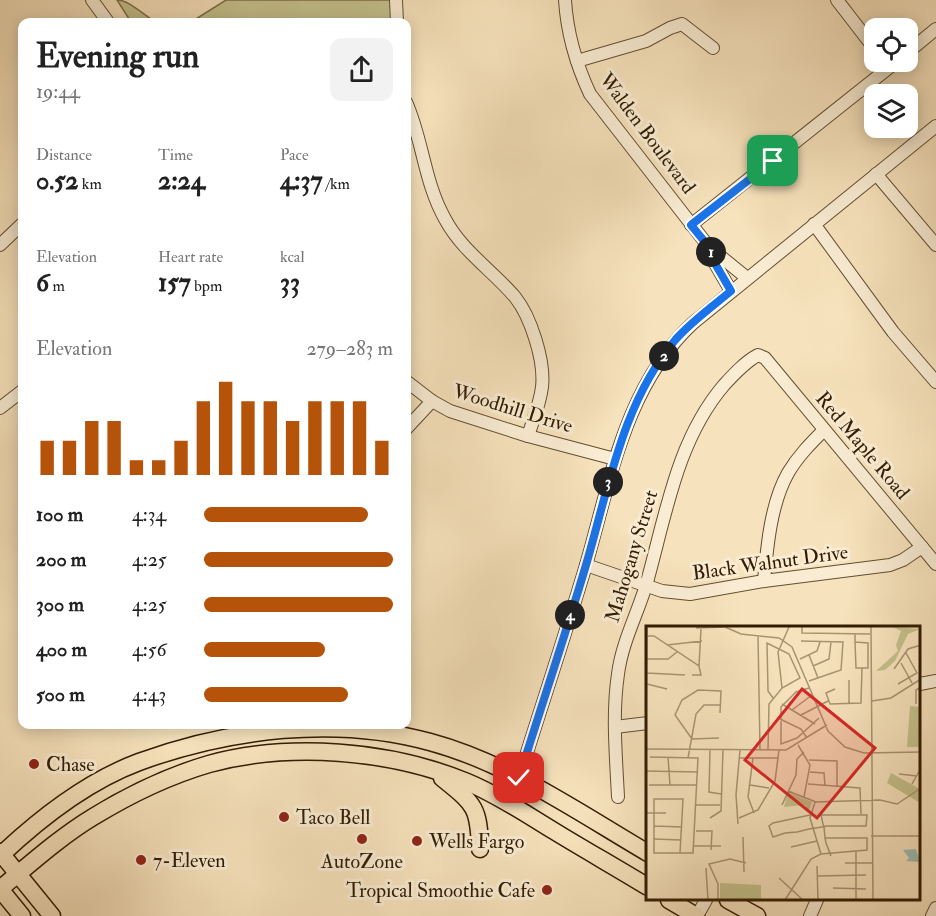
<!DOCTYPE html>
<html lang="en">
<head>
<meta charset="utf-8">
<style>
  :root { --surface:#fff; --page:#f2f2f2; --text:#222; --muted:#767676; --accent:#b45309 }
  body { margin:0; font-family:"IM FELL Double Pica",serif; background:var(--page); color:var(--text); height:100vh; display:flex; flex-direction:column; font-size:22px; white-space:nowrap }
  * { box-sizing:border-box; margin:0 }
  p { font-size:20px; color:var(--muted) }
  .icon { flex:none; width:33px; height:33px; fill:none; stroke:currentColor; stroke-width:2; stroke-linecap:round; stroke-linejoin:round }
  .map { position:relative; flex:1; overflow:hidden }
  .drawer { position:absolute; left:18px; top:18px; width:393px; height:711px; display:flex; flex-direction:column; background:var(--surface); border-radius:12px; box-shadow:0 3px 15px #0003 }
  .drawer>* { flex:none }
  .fabs { position:absolute; left:864px; top:18px; display:grid; gap:12px }
  .fabs a { display:grid; place-items:center; width:54px; height:54px; border-radius:12px; background:var(--surface); box-shadow:0 3px 15px #0003; font-size:30px }
  .pin { position:absolute; display:grid; place-items:center; width:51px; height:51px; color:#fff; margin:-26px; border-radius:12px; box-shadow:0 3px 9px #0006 }
  .km { position:absolute; width:30px; height:30px; margin:-15px; border-radius:50%; background:#222; color:#fff; font-size:16px; line-height:30px; text-align:center }
  .round { display:grid; place-items:center; flex:none; width:63px; height:63px; border-radius:12px; background:var(--page) }
  .headline { display:flex; align-items:center; justify-content:space-between; height:102px; padding:0 18px }
  h1 { font-size:33px; font-weight:800; line-height:45px }
  .metrics { display:grid; grid-template-columns:repeat(3,1fr); gap:9px; height:102px; padding:6px 18px }
  .metrics div { display:grid; align-content:center }
  .metrics b { font-size:26px; font-weight:800 }
  .metrics small { font-size:16px; font-weight:400 }
  .metrics p { font-size:16px }
  .chart { height:168px; padding:12px 18px }
  .chart p { display:flex; justify-content:space-between }
  .chart svg { width:100%; height:108px; margin-top:6px; stroke:var(--accent); stroke-width:6 }
  ul { padding:0 18px; list-style:none; font-size:20px }
  li { display:grid; grid-template-columns:96px 72px 1fr; align-items:center; height:45px }
  li i { height:15px; border-radius:8px; background:var(--accent) }
  .map>svg:first-child { display:block }
  .green { fill:#c4c18c; stroke:#7b6e48; stroke-width:1.5 }
  .lines { fill:none; stroke-linecap:round; stroke-linejoin:round }
  .minor-casing { stroke:#634e31; stroke-width:14 }
  .major-casing { stroke:#321c03; stroke-width:19 }
  .minor { stroke:#f9ecd3; stroke-width:12 }
  .major { stroke:#f6e2bc; stroke-width:16 }
  .route-casing { stroke:#fff; stroke-width:12 }
  .route { stroke:#1a73e8; stroke-width:8 }
  .poi-dot { fill:#8f2418; stroke:#f9ecd3; stroke-width:2 }
  .labels { text-anchor:middle; stroke-width:6; stroke-linejoin:round; paint-order:stroke }
  .street-label { font-size:20px; fill:#321c03; stroke:#f9ecd3 }
  .poi-label { font-size:20px; fill:#321c03; stroke:#f9ecd3; text-anchor:start }
  .inset-road { fill:none; stroke:#a89372; stroke-width:1.5 }
  .view { fill:#d62828; fill-opacity:0.15; stroke:#d62828; stroke-width:3 }
  .inset-edge { fill:none; stroke:#321c03; stroke-width:3 }
</style>
</head>
<body>
<div class="map">
<svg width="936" height="916" viewBox="0 0 936 916">
  <rect width="100%" height="100%" fill="#f6e2bc"/>
  <filter id="stains"><feTurbulence type="fractalNoise" baseFrequency=".00333" numOctaves="4"/><feColorMatrix values="0 0 0 0 .2 0 0 0 0 .09 0 0 0 0 .02 0 0 0 .5 -.17"/></filter>
  <radialGradient id="worn" r=".72"><stop offset=".6" stop-color="#630" stop-opacity="0"/><stop offset="1" stop-color="#630" stop-opacity=".3"/></radialGradient>
  <!-- green -->
  <g class="green">
    <path d="M117,0C130,0 144,16 156,22H131Z"/>
    <path d="M226,0H394L393,19L373,22H191Z"/>
  </g>
  <g class="lines">
    <defs>
      <g id="minor">
        <path d="M92,0L108,22"/>
        <path d="M396,0L397,22"/>
        <path d="M565,0C567,33 576,64 590,94L709,247L747,278"/>
        <path d="M837,0L874,48"/>
        <path d="M908,52L936,29"/>
        <path d="M577,61L646,41L670,28L682,24L713,48"/>
        <path d="M406,102C423,140 424,182 445,219C462,251 492,270 515,297C531,317 545,361 542,387C540,404 533,420 528,436"/>
        <path d="M876,174L936,245"/>
        <path d="M814,224L893,332L936,382"/>
        <path d="M691,225L896,62"/>
        <path d="M0,245L22,224"/>
        <path d="M709,247L713,260L731,291"/>
        <path d="M406,381L432,401L450,411L528,436L615,459"/>
        <path d="M0,408L22,391"/>
        <path d="M406,429L432,401"/>
        <path d="M586,565L662,591L690,594L764,581L890,565L903,560L922,547"/>
        <path d="M764,581C767,546 771,503 788,473C798,456 811,443 824,430"/>
        <path d="M920,684L936,681"/>
        <path d="M615,727L648,723"/>
        <path d="M618,797C616,756 612,714 618,674C622,642 638,613 647,582C666,514 677,440 724,385C734,374 745,362 758,355L765,358L936,564"/>
        <path d="M507,802L519,778C541,707 565,636 586,565C611,479 625,386 693,323L936,126"/>
        <path d="M697,916L706,900"/>
        <path d="M810,916L817,900"/>
        <path d="M932,916L936,908"/>
      </g>
      <g id="major">
        <path d="M442,778C474,804 479,806 480,849"/>
        <path d="M0,852L52,916"/>
        <path d="M0,856C39,819 88,781 139,762C229,729 336,716 430,742C508,763 578,812 648,853"/>
        <path d="M0,889C30,864 60,837 93,817C129,795 168,776 209,764C289,742 390,750 467,782C498,795 526,814 554,831C585,850 617,868 648,887"/>
        <path d="M0,889L22,916"/>
        <path d="M669,900L696,916"/>
        <path d="M728,900L757,916"/>
      </g>
    </defs>
    <!-- minor casing -->
    <use href="#minor" class="minor-casing"/>
    <!-- major casing -->
    <use href="#major" class="major-casing"/>
    <!-- minor -->
    <use href="#minor" class="minor"/>
    <!-- major -->
    <use href="#major" class="major"/>
  </g>
  <g class="lines">
    <defs>
      <path id="route" d="M519,778C541,707 565,636 586,565C609,487 622,403 676,339C692,321 713,306 731,291L713,260L709,247L691,225L773,161"/>
    </defs>
    <!-- route casing -->
    <use href="#route" class="route-casing"/>
    <!-- route -->
    <use href="#route" class="route"/>
  </g>
  <!-- markers -->
  <g class="poi-dot">
    <circle cx="34" cy="764" r="6"/>
    <circle cx="284" cy="817" r="6"/>
    <circle cx="362" cy="839" r="6"/>
    <circle cx="417" cy="841" r="6"/>
    <circle cx="141" cy="860" r="6"/>
    <circle cx="547" cy="890" r="6"/>
  </g>
  <g class="labels">
    <!-- street labels -->
    <g class="street-label">
      <text transform="translate(648 133) rotate(53)" y="7">Walden Boulevard</text>
      <text transform="translate(513 408) rotate(17)" y="7">Woodhill Drive</text>
      <text transform="translate(863 445) rotate(50)" y="7">Red Maple Road</text>
      <text transform="translate(631 556) rotate(-73)" y="7">Mahogany Street</text>
      <text transform="translate(770 562) rotate(-8)" y="7">Black Walnut Drive</text>
    </g>
    <!-- poi labels -->
    <g class="poi-label">
      <text x="46" y="771">Chase</text>
      <text x="296" y="824">Taco Bell</text>
      <text x="429" y="848">Wells Fargo</text>
      <text x="153" y="867">7-Eleven</text>
      <text x="362" y="868" text-anchor="middle">AutoZone</text>
      <text x="535" y="897" text-anchor="end">Tropical Smoothie Cafe</text>
    </g>
  </g>
  <!-- overview -->
  <g transform="translate(646 626)">
    <rect width="274" height="274" fill="#f6e2bc"/>
    <path d="M247,1L274,3L262,8L249,35L239,44L230,45L252,25L250,19L255,5ZM264,80L274,81V121H261ZM245,147L274,163V177L241,157ZM142,166L166,176L162,187L159,179L138,181ZM74,257L115,259V274H74Z" fill="#c4c18c"/>
    <path d="M270,223L274,236L260,235L263,232L257,224Z" fill="#9dbdb5"/>
    <path class="inset-road" d="M79,1L95,8L133,12L146,21L182,105L199,121L218,127L275,126M156,1V7L224,8M225,1L227,274M50,2L78,1M209,8V16L210,42H222V17L209,16M0,10H8L53,40L55,49H46M112,10L114,124M155,15L197,16L195,44L163,55M21,19L56,15M163,29L172,52M1,33H22L31,26M154,33L171,25L174,16M255,37L266,57M53,40L55,3M167,40L183,33L185,16M248,43L262,23L275,19M1,47L39,49M203,54V77M1,58L21,63M252,58L271,47L260,27M136,62L132,26L143,1M163,62L150,66L135,81V118L151,112L173,92M189,63L180,67L184,78L215,77L216,42M226,75L245,72L275,53M136,78L169,98M270,78V64L275,61M146,84L166,69M155,89L182,75M134,93L155,103L161,112M0,108L1,1M73,112L46,113L29,89L36,74L52,64L75,65L74,87M152,119L164,139L158,171M0,123L140,124L181,99M64,124L63,166L75,168M122,124L123,78L136,62L154,52L143,28L121,17L122,65L127,72M4,131L52,132L47,227H8V173H37L34,227M22,131L24,159M42,132L50,88L58,79H75M94,132H132M107,132L102,171L108,187M163,134L191,135V161M0,145L51,146M164,146L178,147L179,160M253,148L271,150M162,158L214,162L215,188M266,158L275,142M3,159H51M104,159L123,162M142,165L170,176M50,179H74M136,179L150,149L151,133L158,126M0,187H20M164,189L127,197L123,200L127,211L139,207L151,206L163,203L176,201H178L180,200H220L221,189H175L177,198L178,201L179,212L180,217L185,230M64,192L75,185L77,124M93,192L112,184L129,155L133,124M92,198L90,169L94,124M8,200L36,201M50,205H66L65,224M225,210H275M97,211L98,246M7,213L35,214M48,220H75M145,221L171,215M210,225V274M175,228L164,192L169,176L234,174L251,178L275,162M175,228L221,224V212H179M199,237H226M171,240L172,274M60,242L62,274M171,250L220,249M133,252L157,274M187,262L220,263M72,274V258L63,238L84,233L100,237M139,274L165,233L175,228"/>
    <path class="view" d="M156,63L229,122L171,192L99,134Z"/>
    <rect width="274" height="274" class="inset-edge"/>
  </g>
  <rect width="100%" height="100%" filter="url(#stains)"/>
  <rect width="100%" height="100%" fill="url(#worn)"/>
</svg>
<div class="fabs">
<a><svg class="icon" aria-label="locate" viewBox="0 0 24 24"><circle cx="12" cy="12" r="6"/><path d="M12 2v4M12 18v4M2 12h4M18 12h4"/></svg></a>
<a><svg class="icon" aria-label="layers" viewBox="0 0 24 24"><path d="M12 4l9 5-9 5-9-5zM3 14l9 5 9-5"/></svg></a>
</div>
<div class="pin" style="left:773px;top:161px;background:#1e9e55"><svg class="icon" aria-label="arrive" viewBox="0 0 24 24"><path d="M6 21V4h12l-3 4 3 4H6"/></svg></div>
<div class="pin" style="left:519px;top:778px;background:#d93025"><svg class="icon" aria-label="check" viewBox="0 0 24 24"><path d="M5 12l5 5 9-10"/></svg></div>
<b class="km" style="left:711px;top:252px">1</b>
<b class="km" style="left:664px;top:356px">2</b>
<b class="km" style="left:608px;top:482px">3</b>
<b class="km" style="left:570px;top:615px">4</b>
<section class="drawer">
<div class="headline"><div><h1>Evening run</h1><p>19:44</p></div><a class="round"><svg class="icon" aria-label="share" viewBox="0 0 24 24"><path d="M12 15V3M7 8l5-5 5 5M5 13v7h14v-7"/></svg></a></div>
<div class="metrics">
<div><p>Distance</p><b>0.52<small> km</small></b></div>
<div><p>Time</p><b>2:24</b></div>
<div><p>Pace</p><b>4:37<small> /km</small></b></div>
</div>
<div class="metrics">
<div><p>Elevation</p><b>6<small> m</small></b></div>
<div><p>Heart rate</p><b>157<small> bpm</small></b></div>
<div><p>kcal</p><b>33</b></div>
</div>
<div class="chart"><p><span>Elevation</span>279–283 m</p>
<svg viewBox="0 0 160 44" preserveAspectRatio="none"><path d="M5 44V30M15 44V30M25 44V22M35 44V22M45 44V38M55 44V38M65 44V30M75 44V14M85 44V6M95 44V14M105 44V14M115 44V22M125 44V14M135 44V14M145 44V14M155 44V30"/></svg>
</div>
<ul>
<li><b>100 m</b>4:34<i style="width:87%"></i></li>
<li><b>200 m</b>4:25<i style="width:100%"></i></li>
<li><b>300 m</b>4:25<i style="width:100%"></i></li>
<li><b>400 m</b>4:56<i style="width:64%"></i></li>
<li><b>500 m</b>4:43<i style="width:76%"></i></li>
</ul>
</section>
</div>
</body>
</html>
